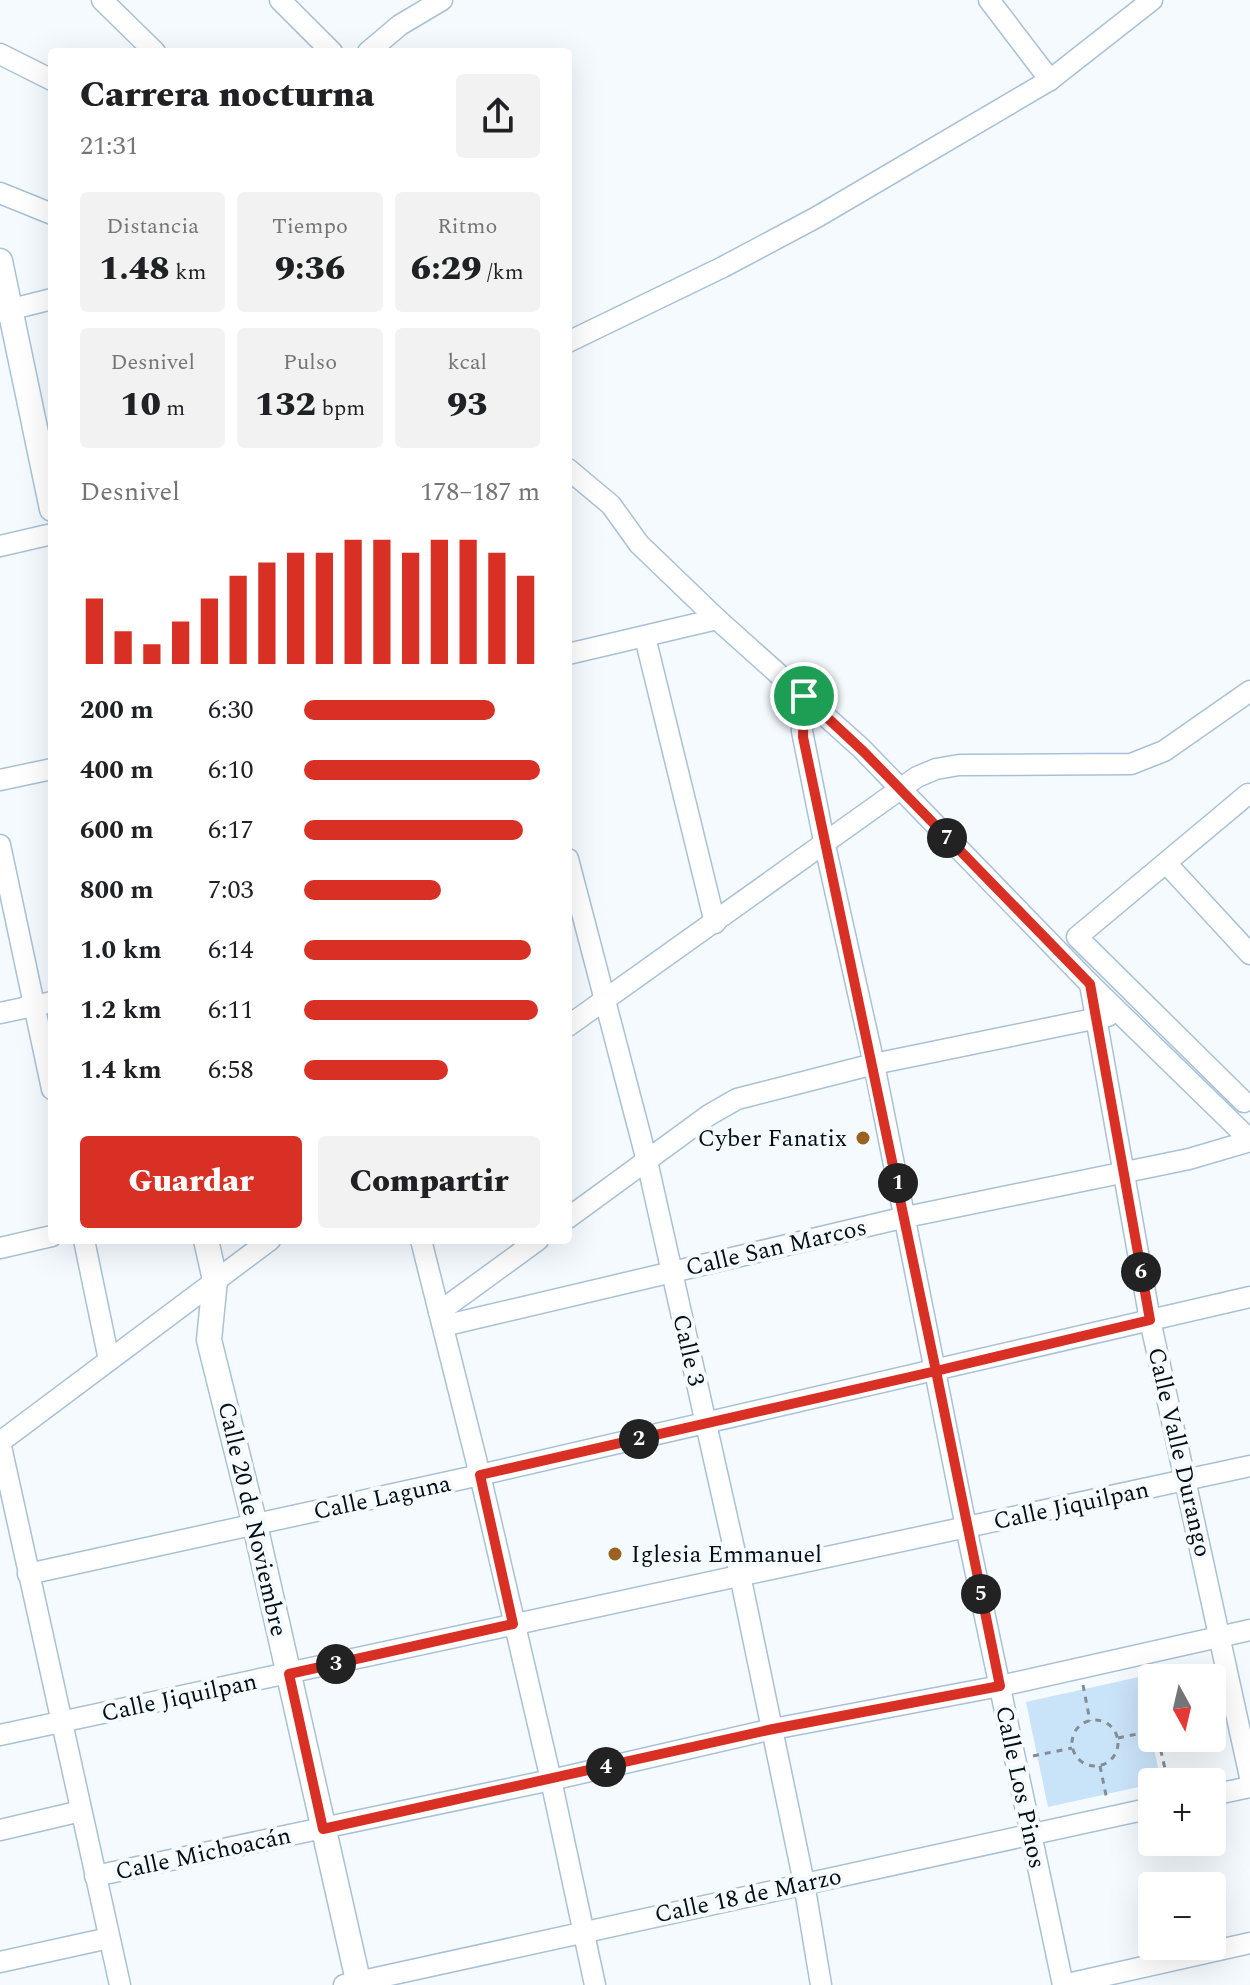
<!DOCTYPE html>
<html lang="es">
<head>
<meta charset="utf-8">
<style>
  :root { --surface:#fff; --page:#f2f2f2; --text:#202124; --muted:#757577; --accent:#d93025 }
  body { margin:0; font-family:Spectral,serif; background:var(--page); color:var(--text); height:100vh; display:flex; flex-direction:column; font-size:30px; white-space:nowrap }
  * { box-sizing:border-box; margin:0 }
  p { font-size:26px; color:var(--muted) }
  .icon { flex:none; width:44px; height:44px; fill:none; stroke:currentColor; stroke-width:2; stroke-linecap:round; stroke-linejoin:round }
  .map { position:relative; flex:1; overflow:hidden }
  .details { position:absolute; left:48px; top:48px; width:524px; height:1196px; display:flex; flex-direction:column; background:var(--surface); border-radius:8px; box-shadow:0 8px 32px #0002 }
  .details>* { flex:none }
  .needle { width:52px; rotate:172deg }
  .controls { position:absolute; left:1138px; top:1664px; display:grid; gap:16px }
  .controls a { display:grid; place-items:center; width:88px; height:88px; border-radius:8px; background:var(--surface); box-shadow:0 8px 32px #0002; font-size:40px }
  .pin { position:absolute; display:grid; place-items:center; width:68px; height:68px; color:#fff; margin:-34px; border:4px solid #fff; border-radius:50%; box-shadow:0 2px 8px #0007 }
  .km { position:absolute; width:40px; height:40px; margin:-20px; border-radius:50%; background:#222; color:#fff; font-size:22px; line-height:40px; text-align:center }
  .round { display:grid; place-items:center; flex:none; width:84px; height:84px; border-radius:8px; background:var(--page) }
  .summary { display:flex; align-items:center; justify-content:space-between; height:136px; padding:0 32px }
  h1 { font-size:36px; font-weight:800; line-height:60px }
  .metrics { display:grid; grid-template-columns:repeat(3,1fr); gap:12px; height:136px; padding:8px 32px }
  .metrics div { display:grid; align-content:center; border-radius:8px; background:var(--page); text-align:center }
  .metrics b { font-size:34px; font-weight:800 }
  .metrics small { font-size:22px; font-weight:400 }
  .metrics p { font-size:22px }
  .chart { height:224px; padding:16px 32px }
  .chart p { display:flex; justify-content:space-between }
  .chart svg { width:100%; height:144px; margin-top:8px; stroke:var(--accent); stroke-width:6 }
  .primary-button { display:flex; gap:16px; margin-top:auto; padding:16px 32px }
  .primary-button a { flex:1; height:92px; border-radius:8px; background:var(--accent); color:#fff; font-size:32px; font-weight:800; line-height:92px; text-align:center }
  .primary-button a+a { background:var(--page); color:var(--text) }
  ul { padding:0 32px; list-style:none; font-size:26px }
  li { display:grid; grid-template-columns:128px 96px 1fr; align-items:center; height:60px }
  li i { height:20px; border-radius:10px; background:var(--accent) }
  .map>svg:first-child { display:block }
  .green { fill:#c9e3f9 }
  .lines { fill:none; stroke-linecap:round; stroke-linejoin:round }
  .minor-casing { stroke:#a8c1d7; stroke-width:23 }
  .tertiary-casing { stroke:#a8c1d7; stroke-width:27 }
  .path { stroke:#858c92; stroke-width:3; stroke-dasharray:6 6; stroke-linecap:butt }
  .minor { stroke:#fff; stroke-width:20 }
  .tertiary { stroke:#fff; stroke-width:24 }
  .route-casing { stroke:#fff; stroke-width:16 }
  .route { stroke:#d93025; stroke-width:10 }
  .poi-dot { fill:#9a621e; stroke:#f5fafe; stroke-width:3 }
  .labels { text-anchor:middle; stroke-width:8; stroke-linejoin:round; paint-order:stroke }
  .poi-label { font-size:24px; fill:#050d15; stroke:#f5fafe; text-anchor:end }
  .street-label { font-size:24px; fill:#050d15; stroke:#f5fafe }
</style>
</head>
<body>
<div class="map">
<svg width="1250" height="1985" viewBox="0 0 1250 1985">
  <rect width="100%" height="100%" fill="#f5fafe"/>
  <!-- green -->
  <path class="green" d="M1139,1677L1161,1782L1048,1807L1026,1702Z"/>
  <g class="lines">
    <defs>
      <g id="minor">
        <path d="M102,0L155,52"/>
        <path d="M280,0L332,52"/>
        <path d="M989,0L1050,80"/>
        <path d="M368,52L400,25L442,0"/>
        <path d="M0,54L52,80"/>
        <path d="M0,193L52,214"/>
        <path d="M0,312L52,299"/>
        <path d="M568,342L723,267L817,217L1050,80L1152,0"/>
        <path d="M568,469L611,505L639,544L717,619L861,748L1090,984L1250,1140"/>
        <path d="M0,546L52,534"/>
        <path d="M645,637L715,923"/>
        <path d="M568,654L717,619"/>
        <path d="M804,696L802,731L824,841L874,1064L966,1527L1063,1985"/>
        <path d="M0,780L52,769"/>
        <path d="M0,845L52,1089"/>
        <path d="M568,859L647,1161L740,1575L804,1883L821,1985"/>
        <path d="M1166,863L1250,954"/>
        <path d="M1090,984L1150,1320L1250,1777"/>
        <path d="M0,1013L52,1002"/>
        <path d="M568,1026L917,777L936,769L959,765L1131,764L1164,751L1250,691"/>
        <path d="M1244,1102L1077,937L1248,794L1250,796"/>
        <path d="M568,1218L709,1115L737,1099L874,1064L1108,1016"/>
        <path d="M84,1240L109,1360"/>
        <path d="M421,1240L480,1475L551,1780L595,1985"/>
        <path d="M0,1248L52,1236"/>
        <path d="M439,1312L538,1240"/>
        <path d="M443,1326L906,1217L1189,1159L1250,1141"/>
        <path d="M0,1442L120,1985"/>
        <path d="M0,1442L270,1240"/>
        <path d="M28,1574L480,1475L1250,1297"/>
        <path d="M0,1735L1250,1466"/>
        <path d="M1212,1795L1250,1787"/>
        <path d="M0,1830L81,1811"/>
        <path d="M95,1876L551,1780L773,1729L1000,1686L1250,1630"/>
        <path d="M0,1962L109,1938"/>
        <path d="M344,1985L1152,1808"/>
        <path d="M1063,1985L1250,1943"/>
      </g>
      <g id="tertiary">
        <path d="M0,261L52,509"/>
        <path d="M206,1240L215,1280L209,1340L255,1525L359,1985"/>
      </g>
    </defs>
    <!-- minor casing -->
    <use href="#minor" class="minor-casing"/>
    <!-- tertiary casing -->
    <use href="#tertiary" class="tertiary-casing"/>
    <!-- path -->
    <g class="path">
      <path d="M1144,1671L1152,1708"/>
      <path d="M1083,1685L1090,1721"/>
      <circle cx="1095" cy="1743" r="23"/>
      <path d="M1118,1738L1152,1731"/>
      <path d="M1158,1738L1168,1782"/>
      <path d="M1033,1756L1072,1748"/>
      <path d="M1100,1766L1107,1800"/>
      <path d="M1190,1782L1202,1779"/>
    </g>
    <!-- minor -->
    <use href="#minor" class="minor"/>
    <!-- tertiary -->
    <use href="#tertiary" class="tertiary"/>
  </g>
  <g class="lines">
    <defs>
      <path id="route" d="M804,696L803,737L936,1371L480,1475L513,1624L289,1674L323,1829L773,1729L1000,1686L936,1371L1150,1320L1090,984L864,752L804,696"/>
    </defs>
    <!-- route casing -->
    <use href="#route" class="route-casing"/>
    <!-- route -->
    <use href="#route" class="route"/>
  </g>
  <!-- markers -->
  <g class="poi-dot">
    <circle cx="863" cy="1138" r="8"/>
    <circle cx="615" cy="1554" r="8"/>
  </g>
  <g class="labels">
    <!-- poi labels -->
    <g class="poi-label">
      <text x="847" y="1146">Cyber Fanatix</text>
      <text x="631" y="1562" text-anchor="start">Iglesia Emmanuel</text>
    </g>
    <!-- street labels -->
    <g class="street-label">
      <text transform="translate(776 1247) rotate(-13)" y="8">Calle San Marcos</text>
      <text transform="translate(689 1350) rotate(77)" y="8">Calle 3</text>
      <text transform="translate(1180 1452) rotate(77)" y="8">Calle Valle Durango</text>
      <text transform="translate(382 1497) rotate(-12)" y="8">Calle Laguna</text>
      <text transform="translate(1071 1505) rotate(-12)" y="8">Calle Jiquilpan</text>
      <text transform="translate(253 1519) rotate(77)" y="8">Calle 20 de Noviembre</text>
      <text transform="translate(179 1697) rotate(-12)" y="8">Calle Jiquilpan</text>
      <text transform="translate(1021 1787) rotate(78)" y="8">Calle Los Pinos</text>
      <text transform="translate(203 1853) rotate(-12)" y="8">Calle Michoacán</text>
      <text transform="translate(748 1895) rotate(-12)" y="8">Calle 18 de Marzo</text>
    </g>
  </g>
</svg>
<div class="controls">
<a><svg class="needle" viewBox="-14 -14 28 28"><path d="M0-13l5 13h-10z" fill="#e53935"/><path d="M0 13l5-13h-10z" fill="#757577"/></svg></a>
<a>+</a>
<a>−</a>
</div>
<div class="pin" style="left:804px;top:696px;background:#1e9e55"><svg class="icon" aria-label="arrive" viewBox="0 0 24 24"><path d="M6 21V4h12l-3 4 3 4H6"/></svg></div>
<b class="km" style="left:898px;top:1183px">1</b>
<b class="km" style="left:639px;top:1439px">2</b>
<b class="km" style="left:336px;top:1664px">3</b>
<b class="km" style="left:606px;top:1767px">4</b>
<b class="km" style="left:981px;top:1594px">5</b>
<b class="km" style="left:1141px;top:1272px">6</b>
<b class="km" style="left:947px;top:838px">7</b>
<section class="details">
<div class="summary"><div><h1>Carrera nocturna</h1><p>21:31</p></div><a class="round"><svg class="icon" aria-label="share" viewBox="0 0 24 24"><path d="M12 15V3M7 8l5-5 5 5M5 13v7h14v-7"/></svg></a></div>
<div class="metrics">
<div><p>Distancia</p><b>1.48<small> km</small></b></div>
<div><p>Tiempo</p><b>9:36</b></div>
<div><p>Ritmo</p><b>6:29<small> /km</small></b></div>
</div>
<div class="metrics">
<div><p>Desnivel</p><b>10<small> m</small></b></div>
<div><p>Pulso</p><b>132<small> bpm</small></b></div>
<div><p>kcal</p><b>93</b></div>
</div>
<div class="chart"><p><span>Desnivel</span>178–187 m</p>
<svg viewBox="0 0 160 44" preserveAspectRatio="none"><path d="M5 44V24M15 44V34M25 44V38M35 44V31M45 44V24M55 44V17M65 44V13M75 44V10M85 44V10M95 44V6M105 44V6M115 44V10M125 44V6M135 44V6M145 44V10M155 44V17"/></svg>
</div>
<ul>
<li><b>200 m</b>6:30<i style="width:81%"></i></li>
<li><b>400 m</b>6:10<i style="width:100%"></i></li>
<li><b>600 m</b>6:17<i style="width:93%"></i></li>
<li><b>800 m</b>7:03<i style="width:58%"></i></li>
<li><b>1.0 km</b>6:14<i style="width:96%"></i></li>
<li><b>1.2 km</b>6:11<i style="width:99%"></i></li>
<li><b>1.4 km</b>6:58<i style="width:61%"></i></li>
</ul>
<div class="primary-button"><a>Guardar</a><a>Compartir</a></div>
</section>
</div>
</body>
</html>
